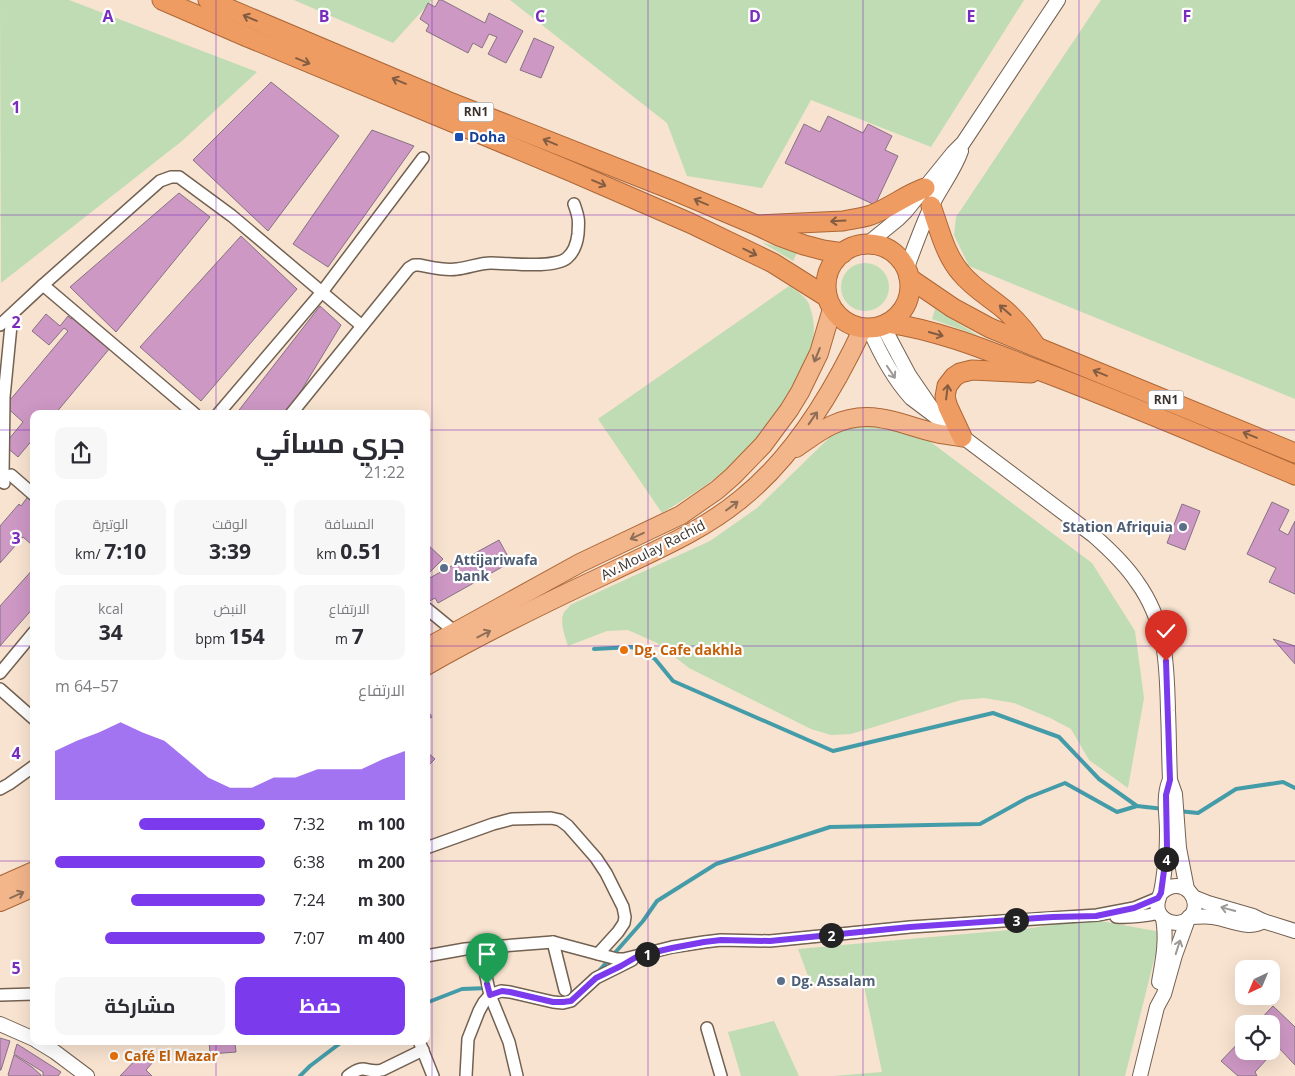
<!DOCTYPE html>
<html lang="ar">
<head>
<meta charset="utf-8">
<style>
  :root { --surface:#fff; --page:#f7f7f7; --text:#2b2b33; --muted:#7c7c81; --accent:#7c3aed }
  body { margin:0; font-family:"Open Sans",Cairo,sans-serif; background:var(--page); color:var(--text); direction:rtl; height:100vh; display:flex; flex-direction:column; font-size:19px; white-space:nowrap }
  * { box-sizing:border-box; margin:0 }
  p { font-size:16px; color:var(--muted) }
  .icon { flex:none; width:28px; height:28px; fill:none; stroke:currentColor; stroke-width:2; stroke-linecap:round; stroke-linejoin:round }
  .map { position:relative; flex:1; overflow:hidden; direction:ltr }
  .drawer { position:absolute; left:30px; top:410px; width:400px; height:635px; display:flex; flex-direction:column; background:var(--surface); border-radius:10px; box-shadow:0 5px 20px #0002; direction:rtl }
  .drawer>* { flex:none }
  .needle { width:32px; rotate:224deg }
  .controls { position:absolute; left:1235px; top:960px; display:grid; gap:10px }
  .controls a { display:grid; place-items:center; width:45px; height:45px; border-radius:10px; background:var(--surface); box-shadow:0 5px 20px #0002; font-size:25px }
  .pin { position:absolute; display:grid; place-items:center; width:42px; height:42px; color:#fff; margin:-51px -21px; border-radius:50% 50% 50% 0; rotate:-45deg; box-shadow:0 0 5px #0007 }
  .pin .icon { rotate:45deg }
  .km { position:absolute; width:25px; height:25px; margin:-12px; border-radius:50%; background:#222; color:#fff; font-size:14px; line-height:25px; text-align:center }
  .round { display:grid; place-items:center; flex:none; width:52px; height:52px; border-radius:10px; background:var(--page) }
  .head { display:flex; align-items:center; justify-content:space-between; height:85px; padding:0 25px }
  h1 { font-size:28px; font-weight:700; line-height:38px }
  .metrics { display:grid; grid-template-columns:repeat(3,1fr); gap:8px; height:85px; padding:5px 25px }
  .metrics div { display:grid; align-content:center; border-radius:10px; background:var(--page); text-align:center }
  .metrics b { font-size:21px; font-weight:700 }
  .metrics small { font-size:14px; font-weight:400 }
  .metrics p { font-size:14px }
  .chart { height:140px; padding:10px 25px }
  .chart p { display:flex; justify-content:space-between }
  .chart svg { width:100%; height:90px; margin-top:5px; fill:var(--accent); opacity:.7 }
  .cta { display:flex; gap:10px; margin-top:auto; padding:10px 25px }
  .cta a { flex:1; height:58px; border-radius:10px; background:var(--accent); color:#fff; font-size:20px; font-weight:700; line-height:58px; text-align:center }
  .cta a+a { background:var(--page); color:var(--text) }
  ul { padding:0 25px; list-style:none; font-size:16px }
  li { display:grid; grid-template-columns:80px 60px 1fr; align-items:center; height:38px }
  li i { height:12px; border-radius:6px; background:var(--accent) }
  .map>svg:first-child { display:block }
  .green { fill:#bfdcb4 }
  .lines { fill:none; stroke-linecap:round; stroke-linejoin:round }
  .stream { stroke:#449ca9; stroke-width:4 }
  .building { fill:#cd98c4; stroke:#867282 }
  .minor-casing { stroke:#736151; stroke-width:14 }
  .tertiary-casing { stroke:#736151; stroke-width:16 }
  .primary-casing { stroke:#ad6736; stroke-width:20 }
  .trunk-casing { stroke:#ad6736; stroke-width:21 }
  .minor { stroke:#fff; stroke-width:11 }
  .tertiary { stroke:#fff; stroke-width:14 }
  .primary { stroke:#f3b58a; stroke-width:18 }
  .trunk { stroke:#ef9c63; stroke-width:19 }
  .oneway { stroke:#835d42 }
  .oneway2 { stroke:#8e6e56 }
  .oneway3 { stroke:#9d9996 }
  .route-casing { stroke:#fff; stroke-width:10 }
  .route { stroke:#7c3aed; stroke-width:6 }
  .grid { fill:none; stroke:#7b2cbf; stroke-width:1; stroke-opacity:0.55 }
  .transit-dot { fill:#1a4fb4; stroke:#fff; stroke-width:2 }
  .service-dot { fill:#5c6f8a; stroke:#fff; stroke-width:2 }
  .food-dot { fill:#e8710a; stroke:#fff; stroke-width:2 }
  .labels { text-anchor:middle; stroke-width:4.5; stroke-linejoin:round; paint-order:stroke }
  .shield { fill:#fff; stroke:#76706b; stroke-width:1 }
  .shield-label { font-size:12px; font-weight:bold; fill:#3b332c }
  .transit-label { font-size:14px; font-weight:bold; fill:#164399; stroke:#fff; text-anchor:start }
  .service-label { font-size:14px; font-weight:bold; fill:#4e5e75; stroke:#fff; text-anchor:start }
  .street-label { font-size:14px; fill:#3b332c; stroke:#fff }
  .food-label { font-size:14px; font-weight:bold; fill:#c56008; stroke:#fff; text-anchor:start }
  .grid-label { font-size:16px; text-anchor:middle; font-weight:bold; fill:#7b2cbf; stroke:#fff; stroke-width:4.5; stroke-linejoin:round; paint-order:stroke }
</style>
</head>
<body>
<div class="map">
<svg width="1295" height="1076" viewBox="0 0 1295 1076">
  <rect width="100%" height="100%" fill="#f8e3d0"/>
  <!-- green -->
  <g class="green">
    <path d="M0,0H69L257,72L182,141L1,283Z"/>
    <path d="M294,0H432L393,43Z"/>
    <path d="M510,0H1024L931,147L811,100L762,188L687,176L667,123Z"/>
    <path d="M1101,0H1295V399L969,266L954,235L956,217Z"/>
    <path d="M761,242L797,253L793,261Z"/>
    <circle cx="865" cy="287" r="24"/>
    <path d="M789,286C797,291 804,295 809,304C810,307 811,311 812,314C818,338 808,358 798,379C794,387 790,396 785,403C768,430 744,456 719,475C701,490 681,501 662,513L598,419Z"/>
    <path d="M935,309L979,336L932,319Z"/>
    <path d="M863,425L924,437L1092,563L1135,631L1144,698L1128,788L1089,760L1071,729L1050,718L1014,703L984,698L961,700L851,734L831,735L811,729L689,668L657,643L628,630L607,631L568,646C565,636 559,622 564,612C565,611 570,606 570,605L710,541L757,508L830,437L837,432Z"/>
    <path d="M1090,919L1161,932L1125,1076H833L882,1072L863,981L811,984L798,949L1032,928Z"/>
    <path d="M774,1021L799,1076H741L728,1032Z"/>
  </g>
  <g class="lines">
    <!-- stream -->
    <g class="stream">
      <path d="M594,649L632,647L655,659L673,681L833,751L993,713L1059,737L1099,779L1137,806L1164,809"/>
      <path d="M1178,811L1198,813L1236,789L1283,782L1295,788"/>
      <path d="M598,972L643,921L657,901L716,864L830,827L980,824L1027,798L1065,783L1117,812L1137,806"/>
      <path d="M426,1003L462,989L488,988"/>
      <path d="M300,1076L310,1066L343,1041"/>
    </g>
  </g>
  <!-- building -->
  <g class="building">
    <path d="M439,0H442L485,23L489,13L523,31L506,63L488,54L497,37L489,34L482,48L473,43L468,53L426,31L429,25L420,19L428,3L435,7Z"/>
    <path d="M534,38L554,47L541,78L520,70Z"/>
    <path d="M271,82L339,136L268,231L193,160Z"/>
    <path d="M828,116L863,133L868,124L892,136L885,150L898,156L875,205L785,163L804,124L820,132Z"/>
    <path d="M372,130L414,146L328,267L293,244Z"/>
    <path d="M179,193L210,217L116,332L70,287Z"/>
    <path d="M241,236L297,289L201,401L140,347Z"/>
    <path d="M320,306L341,325L287,414H236Z"/>
    <path d="M46,314L60,326L68,316L71,319L73,317L110,348L55,414H34V438L18,457L4,445L23,422L5,406L68,331L64,328L49,345L32,331Z"/>
    <path d="M29,495L34,500V543L32,545L23,537L0,563V526L19,504L21,506Z"/>
    <path d="M1272,502L1289,510L1279,530L1288,535L1295,521V594L1269,582L1276,568L1247,554Z"/>
    <path d="M1182,504L1200,511L1185,550L1167,543Z"/>
    <path d="M499,540L511,562L438,603L435,598L428,602L426,598V580Z"/>
    <path d="M426,543L443,559L426,576Z"/>
    <path d="M34,568V607L0,646V606Z"/>
    <path d="M1273,639L1295,646V664Z"/>
    <path d="M426,708L432,717L426,720Z"/>
    <path d="M426,751L435,759L426,768Z"/>
    <path d="M1273,1006L1295,1027V1065L1278,1047L1255,1072L1257,1076H1238L1221,1061L1244,1037V1051H1271V1024H1256Z"/>
    <path d="M0,1038L10,1041L1,1070H0Z"/>
    <path d="M209,1041H248V1043L235,1044L236,1052L210,1054Z"/>
    <path d="M17,1044L61,1072L58,1076H43V1072L14,1054Z"/>
    <path d="M143,1052L153,1062L146,1070L152,1076H120Z"/>
    <path d="M14,1055L32,1067L41,1075V1076H10L8,1075Z"/>
  </g>
  <g class="lines">
    <defs>
      <g id="minor">
        <path d="M43,285L195,414"/>
        <path d="M0,325L43,285L160,181L171,177H179L232,216L362,326"/>
        <path d="M218,414L322,292L423,158"/>
        <path d="M291,414L409,268L414,265H419C431,267 444,271 457,269C468,268 479,263 491,263C508,263 554,269 567,258C574,252 577,243 578,234C579,220 579,218 574,204"/>
        <path d="M11,475L34,495"/>
        <path d="M4,483L3,475L4,397L12,315"/>
        <path d="M426,608L454,631L458,637"/>
        <path d="M0,673L34,632"/>
        <path d="M0,689L34,719"/>
        <path d="M0,789L9,784L34,766"/>
        <path d="M426,848L493,824L512,819L551,818L560,820L568,826L596,858L606,873L623,907L625,917L624,923L618,932L598,954"/>
        <path d="M1116,917C1131,918 1145,916 1159,913"/>
        <path d="M553,942L565,990"/>
        <path d="M480,948L490,995L509,1042L517,1076"/>
        <path d="M426,956L465,949L553,942L598,954L617,959H624L672,947L704,942L721,940L770,941L910,927L1097,915L1134,908L1158,898"/>
        <path d="M0,995L34,994"/>
        <path d="M707,1028L721,1076"/>
        <path d="M419,1041L433,1076"/>
        <path d="M348,1076C366,1062 365,1074 382,1070L423,1050"/>
        <path d="M466,1076L468,1039L479,1011L484,1002L490,995L501,991L510,992L553,1002L563,1003L571,1001L596,978L632,960"/>
      </g>
      <g id="tertiary">
        <path d="M866,245L898,219L906,211L953,153L963,143L1058,0"/>
        <path d="M906,270C914,249 921,228 931,207C940,188 954,171 961,151"/>
        <path d="M883,326L909,375L933,410"/>
        <path d="M869,328C880,354 892,377 911,398L1093,535C1109,549 1125,564 1137,582C1166,622 1167,664 1168,711C1169,734 1169,757 1170,780L1175,794L1179,848L1187,889"/>
        <path d="M1161,893C1182,873 1206,901 1189,918C1180,927 1162,923 1158,910C1156,903 1159,898 1161,892C1163,883 1164,874 1165,865C1167,854 1167,842 1167,831C1167,815 1163,798 1169,782"/>
        <path d="M1193,897L1208,903L1253,916L1263,921L1295,931"/>
        <path d="M1189,917C1197,917 1205,916 1213,917C1228,919 1250,931 1263,921"/>
        <path d="M1159,982C1163,960 1167,940 1163,918"/>
        <path d="M0,1024L34,1039"/>
        <path d="M37,1041L55,1052L87,1076"/>
        <path d="M1140,1076L1157,1007L1164,994L1175,955L1188,919"/>
      </g>
      <g id="primary">
        <path d="M796,448C808,440 819,431 832,425C871,407 898,424 936,433C944,435 954,436 962,437"/>
        <path d="M426,648L580,563L681,515L717,490L733,476L763,445L789,410L800,392L819,353L832,309"/>
        <path d="M426,666C485,632 547,602 609,573C654,551 701,532 741,499C795,456 834,390 863,328"/>
        <path d="M0,886L34,871"/>
        <path d="M0,902L34,887"/>
      </g>
      <g id="trunk">
        <path d="M162,0L245,36L570,171L690,223L773,263L827,297"/>
        <path d="M208,0L447,101L675,191L756,225L779,236L804,245L823,250L843,253"/>
        <path d="M931,206C939,228 945,255 961,273C973,288 991,298 1006,311C1017,321 1027,333 1036,346"/>
        <path d="M757,225L843,221C853,219 862,218 871,215C890,208 905,195 925,188"/>
        <circle cx="868" cy="286" r="42"/>
        <path d="M909,278L953,308L990,328L1295,453"/>
        <path d="M888,323C937,330 984,349 1030,367C1119,400 1207,438 1295,475"/>
        <path d="M962,437L948,407L945,397L947,386L954,377L960,373L972,370L1031,373"/>
      </g>
    </defs>
    <!-- minor casing -->
    <use href="#minor" class="minor-casing"/>
    <!-- tertiary casing -->
    <use href="#tertiary" class="tertiary-casing"/>
    <!-- primary casing -->
    <use href="#primary" class="primary-casing"/>
    <!-- trunk casing -->
    <use href="#trunk" class="trunk-casing"/>
    <!-- minor -->
    <use href="#minor" class="minor"/>
    <!-- tertiary -->
    <use href="#tertiary" class="tertiary"/>
    <!-- primary -->
    <use href="#primary" class="primary"/>
    <!-- trunk -->
    <use href="#trunk" class="trunk"/>
  </g>
  <!-- one-way arrows -->
  <defs><path id="oneway-shaft" d="M-6 0H5M1.5-3L5.5 0L1.5 3" fill="none" stroke-width="1.6" stroke-linecap="round" stroke-linejoin="round" transform="scale(1.25)"/></defs>
  <g class="oneway">
    <use href="#oneway-shaft" transform="translate(250 18) rotate(-157)"/>
    <use href="#oneway-shaft" transform="translate(303 61) rotate(22)"/>
    <use href="#oneway-shaft" transform="translate(399 81) rotate(-157)"/>
    <use href="#oneway-shaft" transform="translate(550 142) rotate(-158)"/>
    <use href="#oneway-shaft" transform="translate(599 183) rotate(23)"/>
    <use href="#oneway-shaft" transform="translate(701 202) rotate(-157)"/>
    <use href="#oneway-shaft" transform="translate(838 221) rotate(177)"/>
    <use href="#oneway-shaft" transform="translate(750 252) rotate(26)"/>
    <use href="#oneway-shaft" transform="translate(1005 310) rotate(-139)"/>
    <use href="#oneway-shaft" transform="translate(936 334) rotate(16)"/>
    <use href="#oneway-shaft" transform="translate(1100 373) rotate(-158)"/>
    <use href="#oneway-shaft" transform="translate(947 392) rotate(-83)"/>
    <use href="#oneway-shaft" transform="translate(1250 435) rotate(-158)"/>
  </g>
  <g class="oneway2">
    <use href="#oneway-shaft" transform="translate(817 355) rotate(112)"/>
    <use href="#oneway-shaft" transform="translate(813 418) rotate(-55)"/>
    <use href="#oneway-shaft" transform="translate(732 506) rotate(-37)"/>
    <use href="#oneway-shaft" transform="translate(637 536) rotate(155)"/>
    <use href="#oneway-shaft" transform="translate(484 634) rotate(-27)"/>
    <use href="#oneway-shaft" transform="translate(17 895) rotate(-24)"/>
  </g>
  <g class="oneway3">
    <use href="#oneway-shaft" transform="translate(891 372) rotate(56)"/>
    <use href="#oneway-shaft" transform="translate(1228 909) rotate(-165)"/>
    <use href="#oneway-shaft" transform="translate(1178 947) rotate(-72)"/>
  </g>
  <g class="lines">
    <defs>
      <path id="route" d="M487,984L490,995L502,991L510,992L553,1002H563L571,1001L596,978L621,966L638,956L672,948L704,942L721,940L770,941L910,927L1053,917L1096,916L1134,908L1158,898L1161,893L1167,848L1166,795L1170,780L1166,661"/>
    </defs>
    <!-- route casing -->
    <use href="#route" class="route-casing"/>
    <!-- route -->
    <use href="#route" class="route"/>
  </g>
  <!-- grid -->
  <path class="grid" d="M216,0V414M432,0V1076M648,0V1076M863,0V1076M1079,0V1076M0,215H1295M0,430H34M426,430H1295M0,646H34M426,646H1295M0,861H34M426,861H1295M216,1041V1076"/>
  <!-- markers -->
  <rect class="transit-dot" x="454" y="132" width="10" height="10" rx="2.5"/>
  <g class="service-dot">
    <circle cx="1183" cy="527" r="5"/>
    <circle cx="444" cy="568" r="5"/>
    <circle cx="781" cy="981" r="5"/>
  </g>
  <g class="food-dot">
    <circle cx="624" cy="650" r="5"/>
    <circle cx="114" cy="1056" r="5"/>
  </g>
  <g class="labels">
    <!-- shield labels -->
    <g class="shield">
      <rect x="458.5" y="102.5" width="35" height="19" rx="4"/>
      <rect x="1148.5" y="390.5" width="35" height="19" rx="4"/>
    </g>
    <g class="shield-label">
      <text x="476" y="116">RN1</text>
      <text x="1166" y="404">RN1</text>
    </g>
    <!-- transit labels -->
    <g class="transit-label">
      <text x="469" y="142">Doha</text>
    </g>
    <!-- service labels -->
    <g class="service-label">
      <text x="1173" y="532" text-anchor="end">Station Afriquia</text>
      <text x="454" y="565">Attijariwafa<tspan x="454" dy="16">bank</tspan></text>
      <text x="791" y="986">Dg. Assalam</text>
    </g>
    <!-- street labels -->
    <g class="street-label">
      <text transform="translate(653 550) rotate(-27)" y="5">Av.Moulay Rachid</text>
    </g>
    <!-- food labels -->
    <g class="food-label">
      <text x="634" y="655">Dg. Cafe dakhla</text>
      <text x="124" y="1061">Café El Mazar</text>
    </g>
  </g>
  <g class="grid-label">
    <text x="108" y="22">A</text>
    <text x="324" y="22">B</text>
    <text x="540" y="22">C</text>
    <text x="755" y="22">D</text>
    <text x="971" y="22">E</text>
    <text x="1187" y="22">F</text>
    <text x="16" y="113">1</text>
    <text x="16" y="328">2</text>
    <text x="16" y="544">3</text>
    <text x="16" y="759">4</text>
    <text x="16" y="974">5</text>
  </g>
</svg>
<div class="controls">
<a><svg class="needle" viewBox="-14 -14 28 28"><path d="M0-13l5 13h-10z" fill="#e53935"/><path d="M0 13l5-13h-10z" fill="#7c7c81"/></svg></a>
<a><svg class="icon" aria-label="locate" viewBox="0 0 24 24"><circle cx="12" cy="12" r="6"/><path d="M12 2v4M12 18v4M2 12h4M18 12h4"/></svg></a>
</div>
<div class="pin" style="left:487px;top:984px;background:#1e9e55"><svg class="icon" aria-label="arrive" viewBox="0 0 24 24"><path d="M6 21V4h12l-3 4 3 4H6"/></svg></div>
<div class="pin" style="left:1166px;top:661px;background:#d93025"><svg class="icon" aria-label="check" viewBox="0 0 24 24"><path d="M5 12l5 5 9-10"/></svg></div>
<b class="km" style="left:647px;top:954px">1</b>
<b class="km" style="left:831px;top:935px">2</b>
<b class="km" style="left:1016px;top:920px">3</b>
<b class="km" style="left:1166px;top:859px">4</b>
<section class="drawer">
<div class="head"><div><h1>جري مسائي</h1><p>21:22</p></div><a class="round"><svg class="icon" aria-label="share" viewBox="0 0 24 24"><path d="M12 15V3M7 8l5-5 5 5M5 13v7h14v-7"/></svg></a></div>
<div class="metrics">
<div><p>المسافة</p><b>0.51<small> km</small></b></div>
<div><p>الوقت</p><b>3:39</b></div>
<div><p>الوتيرة</p><b>7:10<small> /km</small></b></div>
</div>
<div class="metrics">
<div><p>الارتفاع</p><b>7<small> m</small></b></div>
<div><p>النبض</p><b>154<small> bpm</small></b></div>
<div><p>kcal</p><b>34</b></div>
</div>
<div class="chart"><p><span>الارتفاع</span>57–64 m</p>
<svg viewBox="0 0 160 44" preserveAspectRatio="none"><path d="M0 44V20L10 15L20 11L30 6L40 11L50 15L60 24L70 33L80 38L90 38L100 33L110 33L120 29L130 29L140 29L150 24L160 20V44z"/></svg>
</div>
<ul>
<li><b>100 m</b>7:32<i style="width:60%"></i></li>
<li><b>200 m</b>6:38<i style="width:100%"></i></li>
<li><b>300 m</b>7:24<i style="width:64%"></i></li>
<li><b>400 m</b>7:07<i style="width:76%"></i></li>
</ul>
<div class="cta"><a>حفظ</a><a>مشاركة</a></div>
</section>
</div>
</body>
</html>
